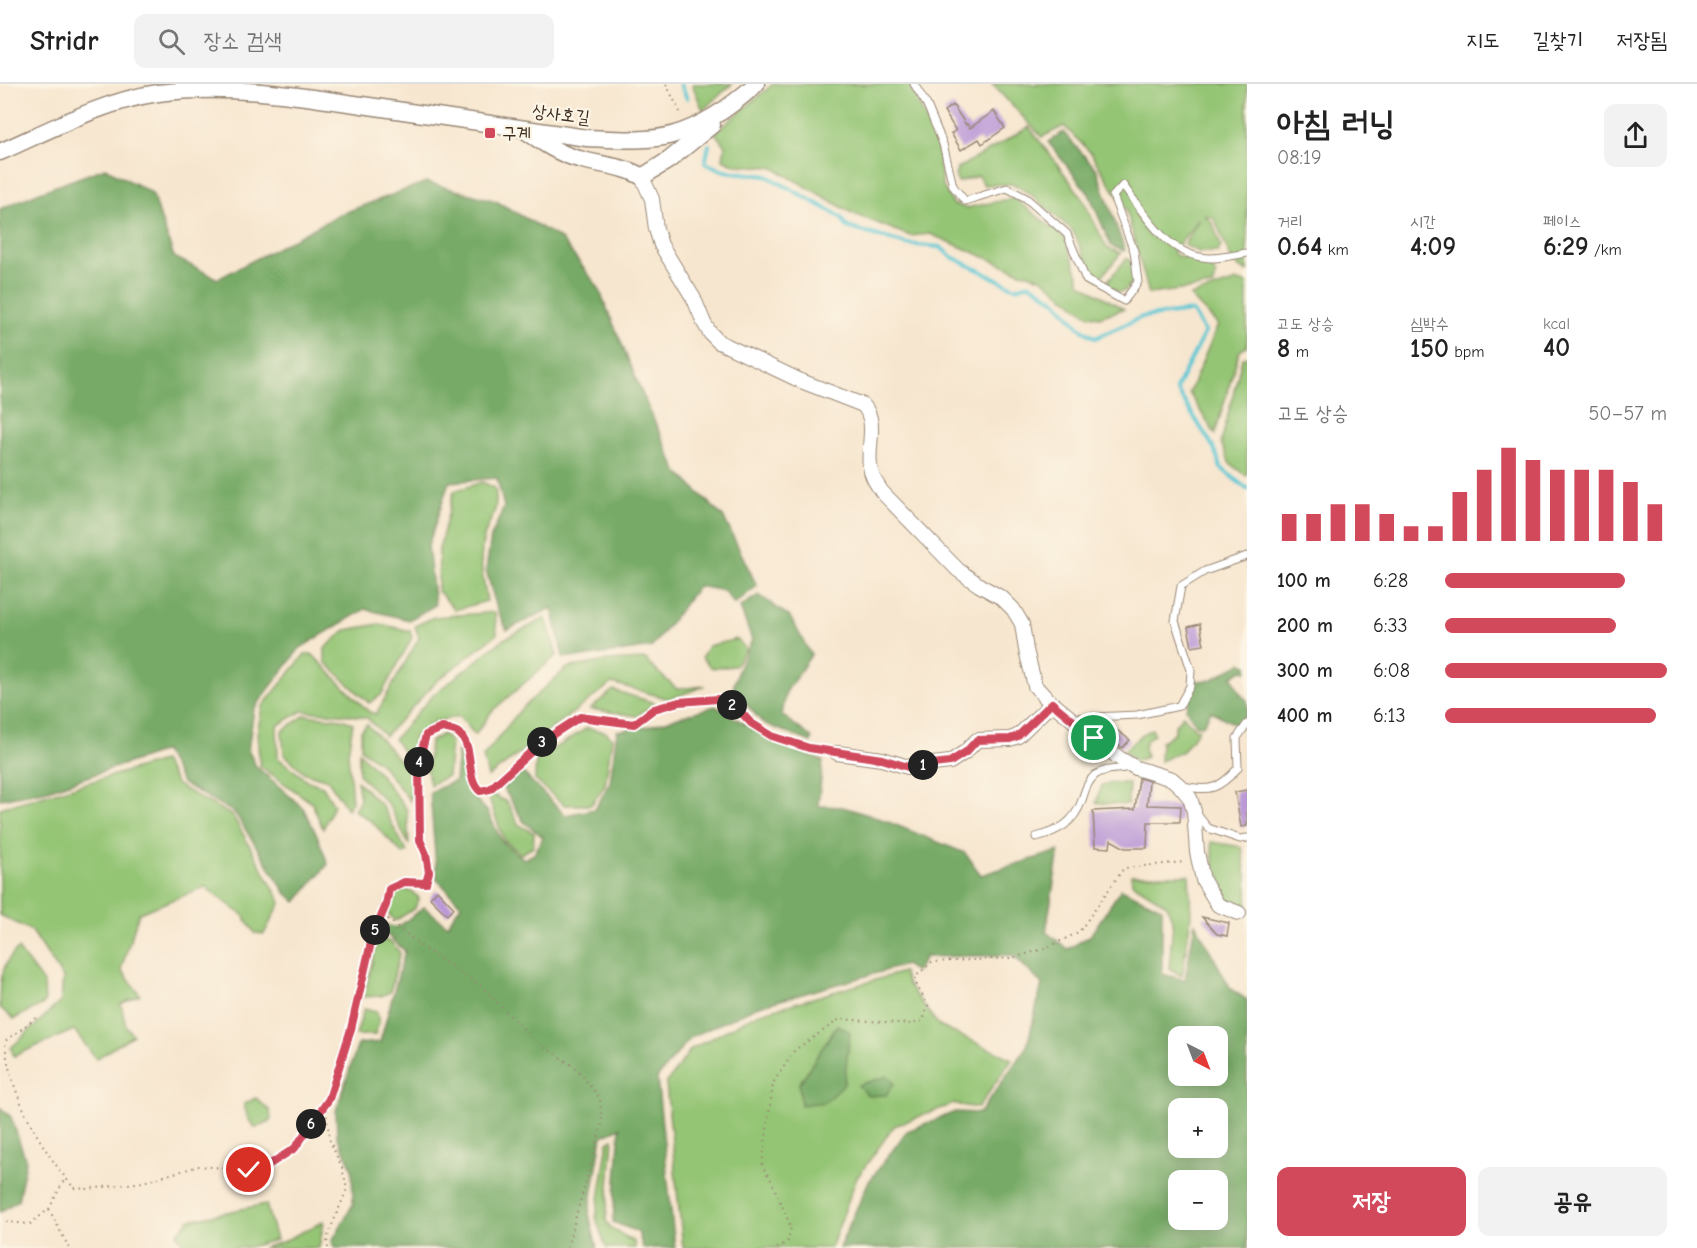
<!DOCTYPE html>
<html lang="ko">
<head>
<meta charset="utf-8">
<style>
  :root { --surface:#fff; --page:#f2f2f2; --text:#222; --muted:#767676; --line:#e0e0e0; --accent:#d1495b }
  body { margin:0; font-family:"Comic Neue","Poor Story",sans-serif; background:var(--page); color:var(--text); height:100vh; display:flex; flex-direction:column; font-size:22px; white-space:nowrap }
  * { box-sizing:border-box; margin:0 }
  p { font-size:20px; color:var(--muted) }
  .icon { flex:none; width:33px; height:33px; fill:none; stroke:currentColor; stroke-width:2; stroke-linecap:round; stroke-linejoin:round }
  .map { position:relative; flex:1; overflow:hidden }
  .panel { display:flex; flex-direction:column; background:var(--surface); width:450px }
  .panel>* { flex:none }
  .needle { width:39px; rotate:138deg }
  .controls { position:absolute; left:1168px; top:942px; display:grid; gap:12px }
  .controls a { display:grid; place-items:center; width:60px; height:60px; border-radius:12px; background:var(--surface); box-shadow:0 3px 15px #0003; font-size:30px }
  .pin { position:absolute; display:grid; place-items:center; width:51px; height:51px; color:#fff; margin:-26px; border:3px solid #fff; border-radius:50%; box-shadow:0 2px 6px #0007 }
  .km { position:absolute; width:30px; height:30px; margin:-15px; border-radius:50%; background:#222; color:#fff; font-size:16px; line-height:30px; text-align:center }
  .round { display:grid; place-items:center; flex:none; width:63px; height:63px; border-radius:12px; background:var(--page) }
  .summary { display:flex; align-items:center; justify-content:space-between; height:102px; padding:0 30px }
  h1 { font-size:33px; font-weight:700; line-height:45px }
  .stats { display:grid; grid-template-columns:repeat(3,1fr); gap:9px; height:102px; padding:6px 30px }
  .stats div { display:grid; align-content:center }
  .stats b { font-size:26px; font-weight:700 }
  .stats small { font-size:16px; font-weight:400 }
  .stats p { font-size:16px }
  .chart { height:168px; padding:12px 30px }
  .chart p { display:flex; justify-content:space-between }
  .chart svg { width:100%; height:108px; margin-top:6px; stroke:var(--accent); stroke-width:6 }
  .primary-button { display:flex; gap:12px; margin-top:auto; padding:12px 30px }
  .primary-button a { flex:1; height:69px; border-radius:12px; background:var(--accent); color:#fff; font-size:24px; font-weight:700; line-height:69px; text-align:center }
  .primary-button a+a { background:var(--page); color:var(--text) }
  ul { padding:0 30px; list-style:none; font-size:20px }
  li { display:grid; grid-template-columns:96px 72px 1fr; align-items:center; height:45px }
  li i { height:15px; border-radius:8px; background:var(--accent) }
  header { display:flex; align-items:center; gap:36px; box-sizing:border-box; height:84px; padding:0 30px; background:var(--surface); border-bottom:2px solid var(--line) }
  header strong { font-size:28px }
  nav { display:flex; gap:33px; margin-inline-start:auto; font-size:21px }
  .search { width:420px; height:54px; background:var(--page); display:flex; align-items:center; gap:15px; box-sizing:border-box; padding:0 21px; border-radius:12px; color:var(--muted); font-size:22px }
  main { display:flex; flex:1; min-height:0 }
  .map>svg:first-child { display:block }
  .green { fill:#94c575; stroke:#68784a; stroke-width:1.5 }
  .forest { fill:#7a6; stroke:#596a42; stroke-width:1.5; fill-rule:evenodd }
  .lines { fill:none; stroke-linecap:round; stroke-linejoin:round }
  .stream { stroke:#5bc7d4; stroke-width:4 }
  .building { fill:#bb99d7 }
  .service-casing { stroke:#998876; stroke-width:9 }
  .minor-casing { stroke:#998876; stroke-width:16 }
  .tertiary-casing { stroke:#998876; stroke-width:19 }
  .path { stroke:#998876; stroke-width:2; stroke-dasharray:1.5 4.5; stroke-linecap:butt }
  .service { stroke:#fff; stroke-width:7 }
  .minor { stroke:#fff; stroke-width:14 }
  .tertiary { stroke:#fff; stroke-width:16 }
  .route-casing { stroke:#fff; stroke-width:12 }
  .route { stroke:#d1495b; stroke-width:8 }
  .poi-dot { fill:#d1495b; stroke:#fcf5e5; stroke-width:2 }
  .labels { text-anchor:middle; stroke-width:4.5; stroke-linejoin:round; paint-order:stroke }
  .street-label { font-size:18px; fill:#3b2a1e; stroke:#fcf5e5 }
  .poi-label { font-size:18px; fill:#3b2a1e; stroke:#fcf5e5; text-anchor:start }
</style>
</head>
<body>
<header>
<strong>Stridr</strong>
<div class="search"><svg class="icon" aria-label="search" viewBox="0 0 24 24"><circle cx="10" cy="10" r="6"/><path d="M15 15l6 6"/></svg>장소 검색</div>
<nav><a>지도</a><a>길찾기</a><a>저장됨</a></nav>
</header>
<main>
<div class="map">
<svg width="1247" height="1164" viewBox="0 0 1247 1164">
  <rect width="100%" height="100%" fill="#fcf5e5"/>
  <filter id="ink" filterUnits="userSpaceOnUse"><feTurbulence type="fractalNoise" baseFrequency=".0167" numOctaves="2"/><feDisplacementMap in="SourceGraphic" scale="12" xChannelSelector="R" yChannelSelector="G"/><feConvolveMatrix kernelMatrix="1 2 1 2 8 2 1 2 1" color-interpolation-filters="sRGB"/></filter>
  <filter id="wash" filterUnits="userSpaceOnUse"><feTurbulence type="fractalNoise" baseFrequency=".008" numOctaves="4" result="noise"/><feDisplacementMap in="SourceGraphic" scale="24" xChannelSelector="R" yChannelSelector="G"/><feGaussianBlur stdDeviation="1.35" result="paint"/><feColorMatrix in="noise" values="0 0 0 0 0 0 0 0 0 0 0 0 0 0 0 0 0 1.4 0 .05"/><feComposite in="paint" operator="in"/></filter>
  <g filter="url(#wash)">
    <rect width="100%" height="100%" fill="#f7e6cf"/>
    <!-- green -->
    <g class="green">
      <path d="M692,0H732L703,26Z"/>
      <path d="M773,0H909L938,60L942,101L953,120L966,124L1014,114L1065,154L1081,200L1124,225L1099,233L1086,230L1041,194L1018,187L930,150L910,152L852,129L772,83L736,81L723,75L725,62L715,49Z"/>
      <path d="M992,0H1247V188L1233,179L1214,134L1204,131L1212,138L1221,162L1218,168H1199L1184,161L1199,135L1173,168L1177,172L1210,179L1216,192L1212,202L1149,210L1126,125L1090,68L1064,42L1042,53Z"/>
      <path d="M1029,43L1081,112L1107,164L1121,169L1099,196L1093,192L1073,147L1030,110L1014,100L984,101L978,92L958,98L955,91L958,84Z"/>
      <path d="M1127,174L1132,179L1133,196L1125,207L1118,208L1105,200Z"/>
      <path d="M1237,197L1247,199V262L1239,268L1215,350L1189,309L1218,241L1190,212Z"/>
      <path d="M1247,272V392L1230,380L1221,359L1242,275Z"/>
      <path d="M482,398L495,404C499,430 491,430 484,453C478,475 483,495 487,517L455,526L438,507L439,465L454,407Z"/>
      <path d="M495,528L497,550L437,597L385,652L367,634L350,631L302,627L277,642L278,674L308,697L323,702L334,721L323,745L312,719L260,682L257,650L262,623L305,570H312L369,628L376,630L419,554L415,542L434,533Z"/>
      <path d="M546,534L557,571L492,627L475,651L459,632L434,638L414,653L409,677L394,655L433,611L504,555Z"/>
      <path d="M379,540L410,547L412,554L381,611L369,619L325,578V564L346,546Z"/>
      <path d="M737,555L746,565L735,582L711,584L702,573L708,562Z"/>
      <path d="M646,575L650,581L677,605L705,602L669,615L612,599L488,693L483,673L521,625L567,584L607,577Z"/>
      <path d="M613,606L655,619L637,632L590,625Z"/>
      <path d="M305,631L341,635L353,639L348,669L352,718L347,725L328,696L305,689L284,670L282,647Z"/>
      <path d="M1183,631L1194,644L1199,645L1183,667L1160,677L1161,658L1175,648V641Z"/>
      <path d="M367,640L402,679L413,696L410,717L381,680L361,665V647Z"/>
      <path d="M587,644L606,648L612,654L605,701L591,721H564L535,696L536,676Z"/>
      <path d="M1152,645L1154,650L1147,656L1144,663L1146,673L1136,677L1124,667L1142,650Z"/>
      <path d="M443,650L451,658L448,692L430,701L427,687L430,658Z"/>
      <path d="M359,668L380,690L407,726L409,761L388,720L359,691Z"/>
      <path d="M163,677L177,701L233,732L281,818L264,850L255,849L244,832L205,803L139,829L121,885L140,911L121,920L126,942L133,951L96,975L74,946L14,972L11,964L61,917L63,894L32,847L0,831V724Z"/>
      <path d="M357,697L382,722L407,768L403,770L371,737L354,726L360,715Z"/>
      <path d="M1112,699H1129L1128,721L1096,719L1102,701Z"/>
      <path d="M493,711L507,718L519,741L534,749L533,763L521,770L504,756L489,715Z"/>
      <path d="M1211,758L1242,763L1245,788L1247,791V821L1244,823L1223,813L1216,800Z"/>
      <path d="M1131,791H1189L1191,832L1182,892L1169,884L1173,839L1167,821L1132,799Z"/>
      <path d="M401,805L411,807L419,814L415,824L395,837L388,829L392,812Z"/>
      <path d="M378,853L392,859L400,869L390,908L381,912L364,913Z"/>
      <path d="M18,865L44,900L45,919L14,935L0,924C0,901 0,879 18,865Z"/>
      <path d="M903,888L908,901L939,942L1012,975L978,1024L953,1020L894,1042L856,1095L831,1164H683L666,1000L691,965L757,930Z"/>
      <path d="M364,925L377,928L379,938L375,951H356Z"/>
      <path d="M256,1014L270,1027L271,1036L256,1044L248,1035L244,1020Z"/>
      <path d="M613,1055L606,1137L611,1144L634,1158L635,1164H606L596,1134L608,1058Z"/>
      <path d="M266,1120L276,1156L245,1164H186L177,1150L189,1136Z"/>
      <path d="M324,1137L319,1164H262L282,1158Z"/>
    </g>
    <!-- forest -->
    <g class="forest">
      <path d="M1063,48L1097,86L1125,167L1111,162L1089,110L1048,58Z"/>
      <path d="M105,84L152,109L174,173L218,195L341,130L426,98L496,117L561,155L598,203L647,321L677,387L724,434L757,502L734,520L724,507L698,502L652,563L583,573H563L552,524L507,546L497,525L486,486L491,453L504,423L497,394L449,398L428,462L435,521L409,536L365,525L300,564L254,625L248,666L256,682L303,724L317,751L328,780L296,818L285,808L235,729L182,699L164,667L48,706L0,715V125L40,108Z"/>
      <path d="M759,511L790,533L811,571L786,608L782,631L812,654L811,658L763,639L733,605L738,586L752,556L740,523Z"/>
      <path d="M1241,579L1247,581V587L1242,586L1232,592L1241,611L1247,616V630L1238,642L1211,627L1203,641H1196L1186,625L1196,597L1211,596Z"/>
      <path d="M715,622L776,659L823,677L818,722L843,723L881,735L965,769L981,791L1059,767L1046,848L1068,865L1090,852L1121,805L1162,824V890L1185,896L1195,839L1231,905L1247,916V1164H839L868,1099L907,1047L955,1028L980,1029L1027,962L1042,900L1013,871L925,873L916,888L905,881L756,923L691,953L657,994L675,1164H643L638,1148L613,1138L620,1044L602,1052L589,1130L597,1164H334L332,1157L353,1120L352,1084L337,1052L336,1027L358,960L380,958L405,867L383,847L386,842L398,843L424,823L447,841L461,821L437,795L430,708L455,697L458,666L469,708L487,727L502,757L524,775L534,770L543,753L524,738L503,704L522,688L565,731L595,725L610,698L617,647L649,642ZM1179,952H1218V992H1179ZM1179,1024H1218V1064H1179ZM1179,1096H1218V1136H1179Z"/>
      <path d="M837,941L850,948L844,1000L825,1018L801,1021L799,1000Z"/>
      <path d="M888,992L894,999L886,1011L868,1012L858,1001Z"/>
      <path d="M0,1023L11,1033L26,1077L18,1116L0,1128Z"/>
    </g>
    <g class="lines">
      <!-- stream -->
      <g class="stream">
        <path d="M680,0L687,14"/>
        <path d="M709,61L705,79L725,87L767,92L841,133L847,143L906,160L940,163L952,173L1015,204L1030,200L1057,218L1079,243L1095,254L1142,233L1192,227L1205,248L1176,305L1214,364L1221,384L1247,405"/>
      </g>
    </g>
    <g id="blocks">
      <!-- building -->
      <g class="building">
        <path d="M953,21L966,41L967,40L970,44L994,27L1005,44L982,60L979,55L961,66L951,49L956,47L944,27Z"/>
        <path d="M1200,540L1204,561L1192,563L1188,543Z"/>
        <path d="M1097,638H1106L1130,656L1122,664Z"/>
        <path d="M1139,694L1149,697L1147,721L1181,722L1180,738H1148L1147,764H1125L1111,756L1110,764L1095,763L1093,727L1135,725Z"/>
        <path d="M1247,706V742L1241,743L1235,708Z"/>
        <path d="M437,806L454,824L447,831L430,814Z"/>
        <path d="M1202,833L1229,839L1227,852L1217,850Z"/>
      </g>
    </g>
  </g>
  <g filter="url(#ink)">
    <use href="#blocks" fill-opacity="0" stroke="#998876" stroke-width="1.5"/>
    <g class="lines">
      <defs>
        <g id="service">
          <path d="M914,0L927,21L943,60L953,102L965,117L1007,104L1026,114L1067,150L1086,196L1124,217L1138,198L1134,167L1113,112L1123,101C1145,131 1168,173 1210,174C1222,174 1235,171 1247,169"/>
          <path d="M1072,634L1137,631L1179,622L1190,602L1191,586L1175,537L1181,502L1205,487L1247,472"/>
          <path d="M1183,702C1210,708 1219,705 1238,684L1237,654L1247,640"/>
          <path d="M1196,729L1208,744L1240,755L1247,754"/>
          <path d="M1036,753C1059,747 1074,739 1082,716C1085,707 1087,698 1095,691C1106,683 1120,687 1132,682"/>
        </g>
        <g id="minor">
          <path d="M642,93L652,115L656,145L661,161L694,215L704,239L710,249L719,258L801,297L863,321C878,338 867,361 870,382C871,392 876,399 882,408L958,486L979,501L1002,514L1013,525L1022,540L1026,566L1035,602L1046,614L1119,674L1136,684L1172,695L1180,702L1190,714L1194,727L1197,768L1203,796L1218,821L1239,829"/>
          <path d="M837,669L882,675L908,683L950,678L965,668L977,656L1010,655L1018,652L1052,619"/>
        </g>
        <g id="tertiary">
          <path d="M526,47C543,59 559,70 579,75C599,81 626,82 642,93L669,76L712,41"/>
          <path d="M0,68C50,46 103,17 158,9C226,0 294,11 362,21C437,32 512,43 587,54C613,55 647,58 672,51C704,42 732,22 756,0"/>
        </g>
      </defs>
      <!-- service casing -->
      <use href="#service" class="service-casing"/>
      <!-- minor casing -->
      <use href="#minor" class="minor-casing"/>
      <!-- tertiary casing -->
      <use href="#tertiary" class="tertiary-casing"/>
      <!-- path -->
      <g class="path">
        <path d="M666,0L682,32"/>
        <path d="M383,831L422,863L482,903L535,957L575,983L600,1014L602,1040L567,1164"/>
        <path d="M36,934L5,957C8,1007 42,1067 74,1104L89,1105L143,1098L199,1082L249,1086L267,1082L295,1064L328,1017"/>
        <path d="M49,1125L69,1164"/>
        <path d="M6,1138L30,1140L49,1125L65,1094"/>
        <path d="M328,1164L327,1156L330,1146L347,1105L342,1084L330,1057L326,1028L351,945L372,854L386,821L389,805L404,798L426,799L428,788L426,770L421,756L419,677L426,651L442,644C446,645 454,646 457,648C476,661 464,693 480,707L490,705L543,657L580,633L634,640C640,635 647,629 653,625C663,620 707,613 718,615C733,617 740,630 751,639C771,655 800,663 825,667"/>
        <path d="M777,1164L788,1157L791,1143L771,1096L762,1082L773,999L795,966L840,935L912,940L923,937L928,921L917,902L915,893L932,878L1012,874L1044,865L1079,848L1124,784L1184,778"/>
      </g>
      <!-- service -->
      <use href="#service" class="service"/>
      <!-- minor -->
      <use href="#minor" class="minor"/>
      <!-- tertiary -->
      <use href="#tertiary" class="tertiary"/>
    </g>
  </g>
  <g class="lines" filter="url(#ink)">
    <defs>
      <path id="route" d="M249,1086L267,1082L295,1064L329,1015L351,945L372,854L386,821L389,805L404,798L426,799L429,788L426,770L420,756L419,677L426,651L442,644C446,645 453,646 457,648C476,661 464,693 480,707L490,705L543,657L580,633L634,640L654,625L679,618L718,615L737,624L751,639L772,652L809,664L882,675L908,683L950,678L966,668L977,656L1010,655L1018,652L1052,619L1094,654"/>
    </defs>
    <!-- route casing -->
    <use href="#route" class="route-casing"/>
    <!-- route -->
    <use href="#route" class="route"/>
  </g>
  <!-- markers -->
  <rect class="poi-dot" x="484" y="43" width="12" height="12" rx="3"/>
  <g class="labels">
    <!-- street labels -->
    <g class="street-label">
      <text transform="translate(561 30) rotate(7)" y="6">상사호길</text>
    </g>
    <!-- poi labels -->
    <g class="poi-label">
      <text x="502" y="55">구계</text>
    </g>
  </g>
</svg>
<div class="controls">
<a><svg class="needle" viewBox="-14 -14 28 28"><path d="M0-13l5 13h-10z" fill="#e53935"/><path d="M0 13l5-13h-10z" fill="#767676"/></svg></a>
<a>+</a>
<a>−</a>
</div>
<div class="pin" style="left:1094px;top:654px;background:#1e9e55"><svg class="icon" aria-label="arrive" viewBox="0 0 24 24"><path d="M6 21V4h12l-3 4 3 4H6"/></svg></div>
<div class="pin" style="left:249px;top:1086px;background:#d93025"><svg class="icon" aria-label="check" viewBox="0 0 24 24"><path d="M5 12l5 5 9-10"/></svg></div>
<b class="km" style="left:923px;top:681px">1</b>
<b class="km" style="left:732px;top:621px">2</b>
<b class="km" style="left:542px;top:658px">3</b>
<b class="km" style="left:419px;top:678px">4</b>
<b class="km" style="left:375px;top:846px">5</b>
<b class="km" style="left:311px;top:1040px">6</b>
</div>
<section class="panel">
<div class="summary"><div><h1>아침 러닝</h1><p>08:19</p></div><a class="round"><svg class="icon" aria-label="share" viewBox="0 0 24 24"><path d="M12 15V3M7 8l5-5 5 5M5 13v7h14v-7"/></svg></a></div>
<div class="stats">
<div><p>거리</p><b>0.64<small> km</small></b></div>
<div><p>시간</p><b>4:09</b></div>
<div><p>페이스</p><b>6:29<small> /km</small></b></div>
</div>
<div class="stats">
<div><p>고도 상승</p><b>8<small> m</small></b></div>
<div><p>심박수</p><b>150<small> bpm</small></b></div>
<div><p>kcal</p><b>40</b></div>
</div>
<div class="chart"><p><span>고도 상승</span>50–57 m</p>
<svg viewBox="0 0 160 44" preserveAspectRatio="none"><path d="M5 44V33M15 44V33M25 44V29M35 44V29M45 44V33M55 44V38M65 44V38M75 44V24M85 44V15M95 44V6M105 44V11M115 44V15M125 44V15M135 44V15M145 44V20M155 44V29"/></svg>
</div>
<ul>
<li><b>100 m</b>6:28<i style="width:81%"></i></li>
<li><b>200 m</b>6:33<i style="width:77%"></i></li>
<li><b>300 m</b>6:08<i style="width:100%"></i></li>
<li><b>400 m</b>6:13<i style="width:95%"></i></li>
</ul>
<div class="primary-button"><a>저장</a><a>공유</a></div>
</section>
</main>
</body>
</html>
